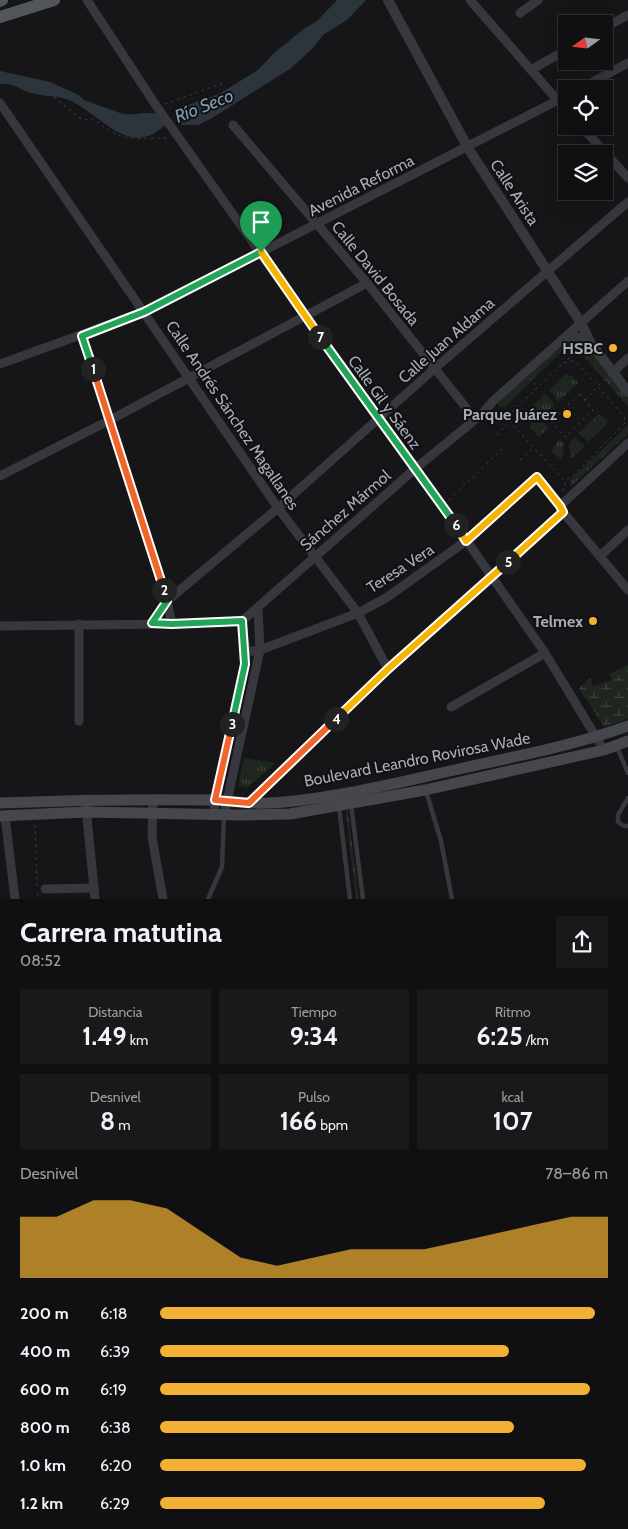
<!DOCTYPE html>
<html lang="es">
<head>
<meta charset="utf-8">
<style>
  :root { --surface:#101012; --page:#19191b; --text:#f1f3f6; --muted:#9c9d9f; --line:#303032; --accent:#f2b134 }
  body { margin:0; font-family:Cabin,sans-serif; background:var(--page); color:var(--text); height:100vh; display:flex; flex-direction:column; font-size:19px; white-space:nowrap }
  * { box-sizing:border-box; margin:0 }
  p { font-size:16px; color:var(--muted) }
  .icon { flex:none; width:28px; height:28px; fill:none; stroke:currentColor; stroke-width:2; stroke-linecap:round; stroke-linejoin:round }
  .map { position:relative; height:899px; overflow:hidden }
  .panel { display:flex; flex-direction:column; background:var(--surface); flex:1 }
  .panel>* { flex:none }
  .needle { width:32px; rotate:255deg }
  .fabs { position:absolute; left:558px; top:15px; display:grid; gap:10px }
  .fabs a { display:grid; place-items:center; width:55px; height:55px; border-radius:0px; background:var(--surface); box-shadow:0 5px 20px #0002,0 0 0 1px var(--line); font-size:25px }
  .pin { position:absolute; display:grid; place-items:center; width:42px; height:42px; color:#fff; margin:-51px -21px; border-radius:50% 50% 50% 0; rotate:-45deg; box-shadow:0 0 5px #0007 }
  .pin .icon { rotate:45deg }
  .km { position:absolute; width:25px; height:25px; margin:-12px; border-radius:50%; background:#222; color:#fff; font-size:14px; line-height:25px; text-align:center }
  .round { display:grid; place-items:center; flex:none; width:52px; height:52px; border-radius:0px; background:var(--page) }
  .head { display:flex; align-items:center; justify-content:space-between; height:85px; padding:0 20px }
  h1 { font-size:28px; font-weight:800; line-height:38px }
  .stats { display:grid; grid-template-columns:repeat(3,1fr); gap:8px; height:85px; padding:5px 20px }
  .stats div { display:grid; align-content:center; border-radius:0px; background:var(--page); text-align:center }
  .stats b { font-size:25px; font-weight:800 }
  .stats small { font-size:14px; font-weight:400 }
  .stats p { font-size:14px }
  .chart { height:140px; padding:10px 20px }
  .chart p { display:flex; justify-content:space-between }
  .chart svg { width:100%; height:90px; margin-top:5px; fill:var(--accent); opacity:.7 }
  ul { padding:0 20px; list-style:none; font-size:16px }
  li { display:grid; grid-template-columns:80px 60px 1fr; align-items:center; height:38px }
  li i { height:12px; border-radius:6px; background:var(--accent) }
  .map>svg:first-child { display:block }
  .wetland { fill:url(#wetland-marsh) }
  .park { fill:url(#park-tufts) }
  .water { fill:#2c353c }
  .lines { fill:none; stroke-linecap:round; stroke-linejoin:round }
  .path { stroke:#3d3f44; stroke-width:1; stroke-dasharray:2.5 4; stroke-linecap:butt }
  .service { stroke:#37383d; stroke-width:4.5 }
  .minor { stroke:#37383d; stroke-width:9 }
  .tertiary { stroke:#37383d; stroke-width:10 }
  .secondary { stroke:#45474d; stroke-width:11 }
  .primary { stroke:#53555c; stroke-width:12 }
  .split-1-casing { stroke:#fff; stroke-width:10 }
  .split-2-casing { stroke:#fff; stroke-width:10 }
  .split-3-casing { stroke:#fff; stroke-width:10 }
  .split-4-casing { stroke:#fff; stroke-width:10 }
  .split-5-casing { stroke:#fff; stroke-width:10 }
  .split-6-casing { stroke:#fff; stroke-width:10 }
  .split-7-casing { stroke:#fff; stroke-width:10 }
  .split-8-casing { stroke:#fff; stroke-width:10 }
  .split-1 { stroke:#22a559; stroke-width:6 }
  .split-2 { stroke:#f0652b; stroke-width:6 }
  .split-3 { stroke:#22a559; stroke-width:6 }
  .split-4 { stroke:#f0652b; stroke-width:6 }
  .split-5 { stroke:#f5b400; stroke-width:6 }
  .split-6 { stroke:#f5b400; stroke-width:6 }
  .split-7 { stroke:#22a559; stroke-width:6 }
  .split-8 { stroke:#f5b400; stroke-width:6 }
  .poi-dot { fill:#f2b134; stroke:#111113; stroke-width:2 }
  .labels { text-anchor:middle; stroke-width:4; stroke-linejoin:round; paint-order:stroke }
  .street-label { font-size:16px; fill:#a8adb8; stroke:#111113 }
  .poi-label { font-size:16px; font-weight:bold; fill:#a8adb8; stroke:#111113; text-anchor:end }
  .water-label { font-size:18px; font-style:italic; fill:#7f9bb3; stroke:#111113 }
</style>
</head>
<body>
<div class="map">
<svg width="628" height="899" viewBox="0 0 628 899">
  <defs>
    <pattern id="wetland-marsh" width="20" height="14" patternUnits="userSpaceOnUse" patternTransform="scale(1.25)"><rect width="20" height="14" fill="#1e261f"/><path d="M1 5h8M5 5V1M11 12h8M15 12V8" fill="none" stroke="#3c433d"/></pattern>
    <pattern id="park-tufts" width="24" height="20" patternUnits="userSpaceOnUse" patternTransform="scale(1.25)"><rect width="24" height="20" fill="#1e261f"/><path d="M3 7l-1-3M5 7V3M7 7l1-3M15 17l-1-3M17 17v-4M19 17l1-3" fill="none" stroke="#3c433d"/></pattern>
  </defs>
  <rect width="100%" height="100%" fill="#161618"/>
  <!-- wetland -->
  <path class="wetland" d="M628,665V719L604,727L579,688L590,678L593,686L612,680L609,674Z"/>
  <!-- park -->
  <g class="park">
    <path d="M569,340V344L505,407L499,406L497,403Z"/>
    <path d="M584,342L628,396V406L579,351L580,344Z"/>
    <path d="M566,374L572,376L578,383L558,402L549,390Z"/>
    <path d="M545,394L555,404L548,412L532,411L531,408Z"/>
    <path d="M599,414L607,420V424L588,442L579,433Z"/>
    <path d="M532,423H544L549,427L539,437L530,428Z"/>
    <path d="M628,425V434L570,487L571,479Z"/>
    <path d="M574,437L585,446L571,459L569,444Z"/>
    <path d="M559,440L564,443L562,460L551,451Z"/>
    <path d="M244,758L276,763L247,788L238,785Z"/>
    <path d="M345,805H347L359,899H356Z"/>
  </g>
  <!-- water -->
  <g class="water">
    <path d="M337,0H366L347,20L323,35L313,48L290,69L212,118L198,125H182L175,118L174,110L219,94L258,70L274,53L305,28L316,22Z"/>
    <path d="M0,71L50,82L79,95L84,100L123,114C134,116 145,111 159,114L166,124C130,161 100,113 69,100C57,95 45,97 32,93C20,90 13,82 0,84Z"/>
  </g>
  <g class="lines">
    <!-- path -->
    <g class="path">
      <path d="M54,97L82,120L94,119C122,144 135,138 169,138"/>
      <path d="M165,104L226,82"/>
      <path d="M568,360L573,345"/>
      <path d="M571,361L576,362L624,416L625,423L572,477L564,480L508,420L510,414L563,363Z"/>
      <path d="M530,378L537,387"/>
      <path d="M580,394L593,410L565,437L551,421Z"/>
      <path d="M585,400L606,378"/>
      <path d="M497,435L508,423"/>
      <path d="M520,460L532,449"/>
      <path d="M563,491L566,480"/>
      <path d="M449,500L506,445"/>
      <path d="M35,825L37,886"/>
      <path d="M38,893V899"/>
    </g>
    <!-- service -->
    <g class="service">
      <path d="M617,747L628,773"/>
      <path d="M426,791L441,841L452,899"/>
      <path d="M628,798L618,815V822L624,826H628"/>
      <path d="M351,804L363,899"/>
      <path d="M339,807L350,899"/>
      <path d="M208,899L222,867L224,816"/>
    </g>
    <!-- minor -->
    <g class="minor">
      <path d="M87,0L157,107L378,419L416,468L545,653L604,750"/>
      <path d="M470,0L566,110"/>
      <path d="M520,13L538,0"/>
      <path d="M604,28L628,15"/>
      <path d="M531,70L566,50"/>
      <path d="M580,89L628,63"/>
      <path d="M0,103L278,508L358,613L388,669"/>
      <path d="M233,125L367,283L475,419"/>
      <path d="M581,126L628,178"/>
      <path d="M82,336L167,601L172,624"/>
      <path d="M566,337H577L590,342"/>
      <path d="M0,364L144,312L566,96"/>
      <path d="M612,373L628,358"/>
      <path d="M0,476L110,420L367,283"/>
      <path d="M560,506L628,443"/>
      <path d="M600,556L628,530"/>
      <path d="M242,621L416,468L482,414L493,401L628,281"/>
      <path d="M152,623L167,601L278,508L434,369L628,202"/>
      <path d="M79,624V721"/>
      <path d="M0,626L172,624L242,621"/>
      <path d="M246,652L260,650L358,613L386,598L466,541L536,477L560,506L563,512L628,590"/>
      <path d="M451,707L545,653"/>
      <path d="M153,800L152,837L163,899"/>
      <path d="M249,803L388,669L563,512"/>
      <path d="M86,807L95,899"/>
      <path d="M213,814L245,665L246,652L242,621"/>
      <path d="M224,815L260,650L258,609"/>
      <path d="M5,816L15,899"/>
      <path d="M45,889L94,888"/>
    </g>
    <!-- tertiary -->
    <path class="tertiary" d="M388,0L468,148L581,323L590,342L628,392"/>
    <!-- secondary -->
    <g class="secondary">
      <path d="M0,803C71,800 141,799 212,800C231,801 250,804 269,803C329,800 400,782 459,769C516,756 573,746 628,726"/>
      <path d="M0,816L86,812L241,815L290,814L425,790L604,750L628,741"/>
    </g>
    <!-- primary -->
    <g class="primary">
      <path d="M0,1L2,0"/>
      <path d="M0,17L54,0"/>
    </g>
  </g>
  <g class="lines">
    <defs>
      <path id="split-1" d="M93,369L82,336L144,312L261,252"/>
      <path id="split-2" d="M93,369L164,590"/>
      <path id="split-3" d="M164,590L167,601L152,623L172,624L242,621L245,664L232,724"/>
      <path id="split-4" d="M232,724L215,800L249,803L336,719"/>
      <path id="split-5" d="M336,719L388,669L508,562"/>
      <path id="split-6" d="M456,525L466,541L537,477L560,506L563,512L508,562"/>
      <path id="split-7" d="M320,337L456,525"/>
      <path id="split-8" d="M261,252L320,337"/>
    </defs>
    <!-- split-1 casing -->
    <use href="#split-1" class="split-1-casing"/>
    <!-- split-2 casing -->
    <use href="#split-2" class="split-2-casing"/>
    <!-- split-3 casing -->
    <use href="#split-3" class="split-3-casing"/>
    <!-- split-4 casing -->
    <use href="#split-4" class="split-4-casing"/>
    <!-- split-5 casing -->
    <use href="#split-5" class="split-5-casing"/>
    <!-- split-6 casing -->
    <use href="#split-6" class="split-6-casing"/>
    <!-- split-7 casing -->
    <use href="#split-7" class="split-7-casing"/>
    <!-- split-8 casing -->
    <use href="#split-8" class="split-8-casing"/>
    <!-- split-1 -->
    <use href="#split-1" class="split-1"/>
    <!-- split-2 -->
    <use href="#split-2" class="split-2"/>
    <!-- split-3 -->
    <use href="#split-3" class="split-3"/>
    <!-- split-4 -->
    <use href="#split-4" class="split-4"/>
    <!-- split-5 -->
    <use href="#split-5" class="split-5"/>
    <!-- split-6 -->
    <use href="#split-6" class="split-6"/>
    <!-- split-7 -->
    <use href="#split-7" class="split-7"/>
    <!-- split-8 -->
    <use href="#split-8" class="split-8"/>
  </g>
  <!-- markers -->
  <g class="poi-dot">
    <circle cx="613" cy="348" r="5"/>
    <circle cx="567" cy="414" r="5"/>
    <circle cx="593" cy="621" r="5"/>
  </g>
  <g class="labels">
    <!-- street labels -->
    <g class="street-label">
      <text transform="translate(361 185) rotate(-27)" y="6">Avenida Reforma</text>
      <text transform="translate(515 192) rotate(57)" y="6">Calle Arista</text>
      <text transform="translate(376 273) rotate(51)" y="6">Calle David Bosada</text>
      <text transform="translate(446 340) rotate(-41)" y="6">Calle Juan Aldama</text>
      <text transform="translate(385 402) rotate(54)" y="6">Calle Gil y Sáenz</text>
      <text transform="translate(233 415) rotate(56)" y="6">Calle Andrés Sánchez Magallanes</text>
      <text transform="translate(345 510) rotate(-41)" y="6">Sánchez Mármol</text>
      <text transform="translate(400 568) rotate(-33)" y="6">Teresa Vera</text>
      <text transform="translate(417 759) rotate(-11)" y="6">Boulevard Leandro Rovirosa Wade</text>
    </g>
    <!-- poi labels -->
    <g class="poi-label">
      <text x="603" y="354">HSBC</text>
      <text x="557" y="420">Parque Juárez</text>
      <text x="583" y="627">Telmex</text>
    </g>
    <!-- water labels -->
    <g class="water-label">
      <text transform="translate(204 106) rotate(-22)" y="6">Río Seco</text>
    </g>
  </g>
</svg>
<div class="fabs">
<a><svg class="needle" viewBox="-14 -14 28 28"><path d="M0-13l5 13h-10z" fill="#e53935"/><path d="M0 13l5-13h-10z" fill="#9c9d9f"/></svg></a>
<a><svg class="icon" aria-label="locate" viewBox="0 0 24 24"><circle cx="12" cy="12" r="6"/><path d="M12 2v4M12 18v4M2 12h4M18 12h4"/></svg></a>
<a><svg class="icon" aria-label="layers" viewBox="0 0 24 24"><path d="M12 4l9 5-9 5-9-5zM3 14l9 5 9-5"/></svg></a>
</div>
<div class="pin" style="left:261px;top:252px;background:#1e9e55"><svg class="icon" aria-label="arrive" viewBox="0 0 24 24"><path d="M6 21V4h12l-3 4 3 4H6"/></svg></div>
<b class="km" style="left:93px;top:369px">1</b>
<b class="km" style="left:164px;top:590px">2</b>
<b class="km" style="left:232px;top:724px">3</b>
<b class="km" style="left:336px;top:719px">4</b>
<b class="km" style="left:508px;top:562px">5</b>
<b class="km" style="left:456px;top:525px">6</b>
<b class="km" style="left:320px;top:337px">7</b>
</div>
<section class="panel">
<div class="head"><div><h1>Carrera matutina</h1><p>08:52</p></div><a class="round"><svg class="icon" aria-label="share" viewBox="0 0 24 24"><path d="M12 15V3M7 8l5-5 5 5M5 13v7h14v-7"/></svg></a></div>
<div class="stats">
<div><p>Distancia</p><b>1.49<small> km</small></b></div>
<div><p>Tiempo</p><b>9:34</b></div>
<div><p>Ritmo</p><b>6:25<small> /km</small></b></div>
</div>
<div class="stats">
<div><p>Desnivel</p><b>8<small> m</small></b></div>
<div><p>Pulso</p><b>166<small> bpm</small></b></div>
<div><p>kcal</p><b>107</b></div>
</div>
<div class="chart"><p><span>Desnivel</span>78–86 m</p>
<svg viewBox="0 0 160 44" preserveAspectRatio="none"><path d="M0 44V14L10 14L20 6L30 6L40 10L50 22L60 34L70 38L80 34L90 30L100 30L110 30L120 26L130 22L140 18L150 14L160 14V44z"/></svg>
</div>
<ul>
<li><b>200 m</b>6:18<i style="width:97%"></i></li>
<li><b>400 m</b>6:39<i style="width:78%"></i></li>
<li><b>600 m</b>6:19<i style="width:96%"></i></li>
<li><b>800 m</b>6:38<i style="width:79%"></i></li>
<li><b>1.0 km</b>6:20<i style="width:95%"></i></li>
<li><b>1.2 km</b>6:29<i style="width:86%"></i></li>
</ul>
</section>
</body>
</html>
